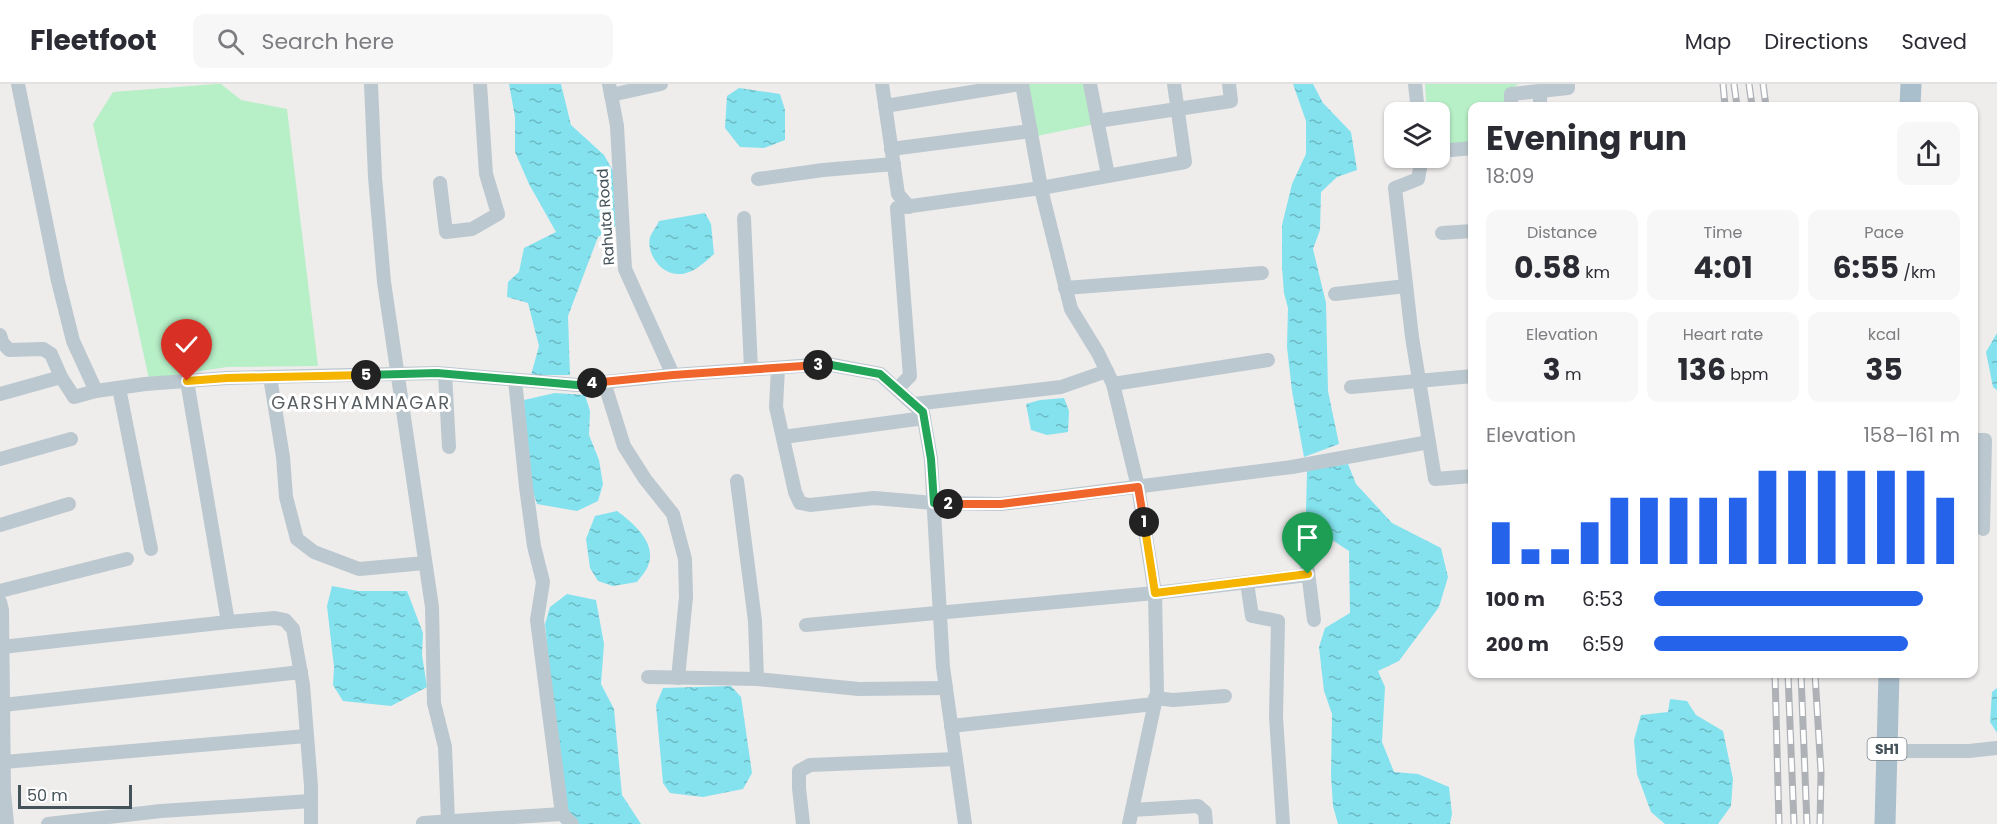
<!DOCTYPE html>
<html lang="en">
<head>
<meta charset="utf-8">
<style>
  :root { --surface:#fff; --page:#f7f7f7; --text:#2b2b33; --muted:#7c7c81; --line:#e1e1e2; --accent:#2563eb }
  body { margin:0; font-family:Poppins,sans-serif; background:var(--page); color:var(--text); height:100vh; display:flex; flex-direction:column; font-size:22px; white-space:nowrap }
  * { box-sizing:border-box; margin:0 }
  p { font-size:20px; color:var(--muted) }
  .icon { flex:none; width:33px; height:33px; fill:none; stroke:currentColor; stroke-width:2; stroke-linecap:round; stroke-linejoin:round }
  .map { position:relative; flex:1; overflow:hidden }
  .details { position:absolute; left:1468px; top:18px; width:510px; height:576px; display:flex; flex-direction:column; background:var(--surface); border-radius:12px; box-shadow:0 2px 4px #0004 }
  .details>* { flex:none }
  .buttons { position:absolute; left:1384px; top:18px; display:grid; gap:12px }
  .buttons a { display:grid; place-items:center; width:66px; height:66px; border-radius:12px; background:var(--surface); box-shadow:0 2px 4px #0004; font-size:30px }
  .scale { position:absolute; left:18px; bottom:15px; width:114px; box-sizing:border-box; padding-left:6px; border:3px solid #44525a; border-top:0; font-size:16px; line-height:21px; white-space:nowrap; color:#44525a; -webkit-text-stroke:4px #fff; paint-order:stroke }
  .pin { position:absolute; display:grid; place-items:center; width:51px; height:51px; color:#fff; margin:-62px -26px; border-radius:50% 50% 50% 0; rotate:-45deg; box-shadow:0 0 6px #0007 }
  .pin .icon { rotate:45deg }
  .km { position:absolute; width:30px; height:30px; margin:-15px; border-radius:50%; background:#222; color:#fff; font-size:16px; line-height:30px; text-align:center }
  .round { display:grid; place-items:center; flex:none; width:63px; height:63px; border-radius:12px; background:var(--page) }
  .overview { display:flex; align-items:center; justify-content:space-between; height:102px; padding:0 18px }
  h1 { font-size:33px; font-weight:700; line-height:45px }
  .stats { display:grid; grid-template-columns:repeat(3,1fr); gap:9px; height:102px; padding:6px 18px }
  .stats div { display:grid; align-content:center; border-radius:12px; background:var(--page); text-align:center }
  .stats b { font-size:30px; font-weight:700 }
  .stats small { font-size:16px; font-weight:400 }
  .stats p { font-size:16px }
  .chart { height:168px; padding:12px 18px }
  .chart p { display:flex; justify-content:space-between }
  .chart svg { width:100%; height:108px; margin-top:6px; stroke:var(--accent); stroke-width:6 }
  ul { padding:0 18px; list-style:none; font-size:20px }
  li { display:grid; grid-template-columns:96px 72px 1fr; align-items:center; height:45px }
  li i { height:15px; border-radius:8px; background:var(--accent) }
  header { display:flex; align-items:center; gap:36px; box-sizing:border-box; height:84px; padding:0 30px; background:var(--surface); border-bottom:2px solid var(--line) }
  header strong { font-size:28px }
  nav { display:flex; gap:33px; margin-inline-start:auto; font-size:21px }
  .search { width:420px; height:54px; background:var(--page); display:flex; align-items:center; gap:15px; box-sizing:border-box; padding:0 21px; border-radius:12px; color:var(--muted); font-size:22px }
  .map>svg:first-child { display:block }
  .green { fill:#b7efc7 }
  .water { fill:url(#water-ripples) }
  .lines { fill:none; stroke-linecap:round; stroke-linejoin:round }
  .minor { stroke:#bcc8cf; stroke-width:14 }
  .primary { stroke:#aabfcc; stroke-width:21 }
  .rail-casing { stroke:#aeb2b7; stroke-width:7 }
  .rail { stroke:#fff; stroke-width:4.5; stroke-dasharray:14; stroke-linecap:butt }
  .split-1-casing { stroke:#fff; stroke-width:12 }
  .split-2-casing { stroke:#fff; stroke-width:12 }
  .split-3-casing { stroke:#fff; stroke-width:12 }
  .split-4-casing { stroke:#fff; stroke-width:12 }
  .split-5-casing { stroke:#fff; stroke-width:12 }
  .split-6-casing { stroke:#fff; stroke-width:12 }
  .split-1 { stroke:#f5b400; stroke-width:8 }
  .split-2 { stroke:#f0652b; stroke-width:8 }
  .split-3 { stroke:#22a559; stroke-width:8 }
  .split-4 { stroke:#f0652b; stroke-width:8 }
  .split-5 { stroke:#22a559; stroke-width:8 }
  .split-6 { stroke:#f5b400; stroke-width:8 }
  .labels { text-anchor:middle; stroke-width:6; stroke-linejoin:round; paint-order:stroke }
  .shield { fill:#fff; stroke:#7c868c; stroke-width:1.5 }
  .shield-label { font-size:14px; font-weight:bold; fill:#44525a }
  .street-label { font-size:15px; fill:#44525a; stroke:#fff }
  .quarter-label { font-size:18px; letter-spacing:1.5px; fill:#585d61; stroke:#fff }
</style>
</head>
<body>
<header>
<strong>Fleetfoot</strong>
<div class="search"><svg class="icon" aria-label="search" viewBox="0 0 24 24"><circle cx="10" cy="10" r="6"/><path d="M15 15l6 6"/></svg>Search here</div>
<nav><a>Map</a><a>Directions</a><a>Saved</a></nav>
</header>
<div class="map">
<svg width="1997" height="740" viewBox="0 0 1997 740">
  <defs>
    <pattern id="water-ripples" width="26" height="14" patternUnits="userSpaceOnUse" patternTransform="scale(1.5)"><rect width="26" height="14" fill="#83e2ee"/><path d="M2 4q2-2 4 0t4 0M15 11q2-2 4 0t4 0" fill="none" stroke="#6dbac4"/></pattern>
  </defs>
  <rect width="100%" height="100%" fill="#efecec"/>
  <!-- green -->
  <g class="green">
    <path d="M216,0H221L241,16L287,25L318,282L227,283L149,295L93,40L113,8Z"/>
    <path d="M1026,0H1087L1095,40L1037,52Z"/>
    <path d="M1425,0H1519L1506,7L1505,22H1473V59L1440,63V28H1427Z"/>
  </g>
  <!-- water -->
  <g class="water">
    <path d="M509,0H561L571,41L604,71L613,87L616,142L598,153L568,232L570,291H531L539,262L528,219L507,213L508,198L519,188L524,164L556,148L529,100L515,68V33Z"/>
    <path d="M1293,0H1313L1323,19L1351,48L1357,86L1337,93L1321,108L1320,146L1313,165L1326,219L1328,307L1339,360L1304,373L1292,307L1287,263L1288,224L1284,209L1282,183V141L1292,100L1306,70V37Z"/>
    <path d="M739,4L780,10L785,26V56L764,64L740,63L725,44L727,12Z"/>
    <path d="M705,129L711,140L714,170C705,178 692,191 678,190C661,190 646,170 650,153C652,148 657,142 659,137Z"/>
    <path d="M1997,249V306L1993,303L1986,268Z"/>
    <path d="M555,309L585,311L590,327L589,351L599,376L603,400L598,417L577,427L537,420L528,393L524,316Z"/>
    <path d="M1064,314L1069,327L1068,348L1047,351L1031,346L1026,320L1040,316Z"/>
    <path d="M1348,380L1356,400L1392,439L1441,464L1448,493L1439,523L1399,577L1378,587L1385,603L1382,658L1394,688L1418,690L1449,703L1452,730L1450,740H1338L1333,722L1331,692L1332,630L1324,607L1319,563L1325,544L1350,529L1349,467L1323,450L1306,428L1307,386Z"/>
    <path d="M617,427C632,438 658,459 648,482C646,487 641,493 637,498L613,502L598,497L590,484L586,455L595,432Z"/>
    <path d="M332,502L358,507H407L423,549L422,571L427,603L391,622L343,617L333,601L334,583L327,522Z"/>
    <path d="M567,510L596,516L604,560L601,600L614,625L622,711L641,740H579L564,726L545,540L550,523Z"/>
    <path d="M731,602L741,613L752,689L743,705L703,713L670,709L663,699L656,621L663,604Z"/>
    <path d="M1997,604V649L1990,638L1992,608Z"/>
    <path d="M1670,615L1687,617L1696,631L1723,647L1733,695L1731,722L1718,740H1665L1651,728L1637,690L1634,656L1641,631L1668,628Z"/>
  </g>
  <g class="lines">
    <!-- minor -->
    <g class="minor">
      <path d="M371,0L375,93L384,198L432,523L434,619L445,663L448,737"/>
      <path d="M609,0L617,42L625,185L673,291"/>
      <path d="M882,0L898,110L909,123"/>
      <path d="M1022,0L1042,109L1071,225L1098,269L1113,300L1138,403L1155,509L1157,609L1129,740"/>
      <path d="M1090,0L1108,91"/>
      <path d="M1415,0L1418,28"/>
      <path d="M1540,7V22"/>
      <path d="M611,11L661,0"/>
      <path d="M885,22L1021,0"/>
      <path d="M1511,22V10L1568,4V0"/>
      <path d="M1097,37L1231,17L1229,0"/>
      <path d="M891,65L1031,47"/>
      <path d="M1440,67L1473,64"/>
      <path d="M758,95L823,86L894,80"/>
      <path d="M440,99L446,148L472,145L498,130L486,90L480,0"/>
      <path d="M744,134L751,285"/>
      <path d="M1442,149L1473,147"/>
      <path d="M1065,204L1262,189"/>
      <path d="M1335,210L1406,202"/>
      <path d="M0,251L2,258L9,266L43,265L51,270L61,293L74,313L96,307L73,257L58,197L18,0"/>
      <path d="M778,284L776,323L795,408L800,419L810,421L874,414L934,419L1001,420L1292,383L1429,358L1412,253L1395,104L1418,95L1422,74"/>
      <path d="M445,290L449,363"/>
      <path d="M270,293L283,373L286,413L297,455L314,468L359,485L425,479"/>
      <path d="M515,296L526,403L534,462L543,498L537,536L562,730"/>
      <path d="M187,297L228,538"/>
      <path d="M604,298L624,362L645,395L673,430L685,475L686,513L678,594"/>
      <path d="M1113,300L1268,276"/>
      <path d="M1351,303L1473,292"/>
      <path d="M119,304L151,465"/>
      <path d="M897,305L910,292L897,124L1041,104L1185,78L1174,0"/>
      <path d="M96,307L145,300L227,294L437,289L577,301L673,291L827,280L880,290L923,329L931,375L943,583L965,740"/>
      <path d="M0,310L61,293"/>
      <path d="M914,320L1061,303L1107,287"/>
      <path d="M783,353L924,334"/>
      <path d="M1974,356H1985L1983,445"/>
      <path d="M1429,358L1435,395L1473,392"/>
      <path d="M0,375L71,355"/>
      <path d="M737,397L755,537L757,595"/>
      <path d="M0,441L69,420"/>
      <path d="M1304,456L1314,536"/>
      <path d="M1247,499L1252,532L1278,537L1276,633L1283,740"/>
      <path d="M0,507L127,475"/>
      <path d="M0,518L2,526L4,708L7,740"/>
      <path d="M806,541L1155,509L1308,491"/>
      <path d="M2,563L228,538L275,534L285,536L293,545L303,601L311,702V740"/>
      <path d="M648,593L757,595L859,605L946,604"/>
      <path d="M1155,614L1173,616L1225,612"/>
      <path d="M3,621L301,588"/>
      <path d="M951,642L1154,620"/>
      <path d="M1887,667H1969L1997,664"/>
      <path d="M4,678L306,652"/>
      <path d="M1132,726L1198,722L1205,728L1206,740"/>
      <path d="M423,739L562,730L572,740"/>
      <path d="M48,740L161,727L311,717"/>
      <path d="M803,740L799,704V687L810,681L956,675"/>
    </g>
    <!-- primary -->
    <g class="primary">
      <path d="M1910,22L1911,0"/>
      <path d="M1885,740L1889,590"/>
    </g>
    <defs>
      <g id="rail">
        <path d="M1723,0L1725,22"/>
        <path d="M1734,0L1737,22"/>
        <path d="M1749,0L1752,22"/>
        <path d="M1763,0L1766,22"/>
        <path d="M1775,590L1779,740"/>
        <path d="M1788,590L1794,740"/>
        <path d="M1801,590L1807,740"/>
        <path d="M1815,590L1821,688L1820,740"/>
      </g>
    </defs>
    <!-- rail casing -->
    <use href="#rail" class="rail-casing"/>
    <!-- rail -->
    <use href="#rail" class="rail"/>
  </g>
  <g class="lines">
    <defs>
      <path id="split-1" d="M1144,438L1155,509L1308,490"/>
      <path id="split-2" d="M948,420H1001L1138,403L1144,438"/>
      <path id="split-3" d="M818,281L826,280L880,290L923,328L931,375L934,419L948,420"/>
      <path id="split-4" d="M592,299L673,291L818,281"/>
      <path id="split-5" d="M366,291L437,289L577,301L592,299"/>
      <path id="split-6" d="M187,297L227,294L366,291"/>
    </defs>
    <!-- split-1 casing -->
    <use href="#split-1" class="split-1-casing"/>
    <!-- split-2 casing -->
    <use href="#split-2" class="split-2-casing"/>
    <!-- split-3 casing -->
    <use href="#split-3" class="split-3-casing"/>
    <!-- split-4 casing -->
    <use href="#split-4" class="split-4-casing"/>
    <!-- split-5 casing -->
    <use href="#split-5" class="split-5-casing"/>
    <!-- split-6 casing -->
    <use href="#split-6" class="split-6-casing"/>
    <!-- split-1 -->
    <use href="#split-1" class="split-1"/>
    <!-- split-2 -->
    <use href="#split-2" class="split-2"/>
    <!-- split-3 -->
    <use href="#split-3" class="split-3"/>
    <!-- split-4 -->
    <use href="#split-4" class="split-4"/>
    <!-- split-5 -->
    <use href="#split-5" class="split-5"/>
    <!-- split-6 -->
    <use href="#split-6" class="split-6"/>
  </g>
  <g class="labels">
    <!-- shield labels -->
    <rect class="shield" x="1867.5" y="654" width="39" height="22" rx="4.5"/>
    <g class="shield-label">
      <text x="1887" y="670">SH1</text>
    </g>
    <!-- street labels -->
    <g class="street-label">
      <text transform="translate(606 133) rotate(-94)" y="5">Rahuta Road</text>
    </g>
    <!-- quarter labels -->
    <g class="quarter-label">
      <text x="361" y="325">GARSHYAMNAGAR</text>
    </g>
  </g>
</svg>
<div class="buttons">
<a><svg class="icon" aria-label="layers" viewBox="0 0 24 24"><path d="M12 4l9 5-9 5-9-5zM3 14l9 5 9-5"/></svg></a>
</div>
<div class="scale">50 m</div>
<div class="pin" style="left:1308px;top:490px;background:#1e9e55"><svg class="icon" aria-label="arrive" viewBox="0 0 24 24"><path d="M6 21V4h12l-3 4 3 4H6"/></svg></div>
<div class="pin" style="left:187px;top:297px;background:#d93025"><svg class="icon" aria-label="check" viewBox="0 0 24 24"><path d="M5 12l5 5 9-10"/></svg></div>
<b class="km" style="left:1144px;top:438px">1</b>
<b class="km" style="left:948px;top:420px">2</b>
<b class="km" style="left:818px;top:281px">3</b>
<b class="km" style="left:592px;top:299px">4</b>
<b class="km" style="left:366px;top:291px">5</b>
<section class="details">
<div class="overview"><div><h1>Evening run</h1><p>18:09</p></div><a class="round"><svg class="icon" aria-label="share" viewBox="0 0 24 24"><path d="M12 15V3M7 8l5-5 5 5M5 13v7h14v-7"/></svg></a></div>
<div class="stats">
<div><p>Distance</p><b>0.58<small> km</small></b></div>
<div><p>Time</p><b>4:01</b></div>
<div><p>Pace</p><b>6:55<small> /km</small></b></div>
</div>
<div class="stats">
<div><p>Elevation</p><b>3<small> m</small></b></div>
<div><p>Heart rate</p><b>136<small> bpm</small></b></div>
<div><p>kcal</p><b>35</b></div>
</div>
<div class="chart"><p><span>Elevation</span>158–161 m</p>
<svg viewBox="0 0 160 44" preserveAspectRatio="none"><path d="M5 44V27M15 44V38M25 44V38M35 44V27M45 44V17M55 44V17M65 44V17M75 44V17M85 44V17M95 44V6M105 44V6M115 44V6M125 44V6M135 44V6M145 44V6M155 44V17"/></svg>
</div>
<ul>
<li><b>100 m</b>6:53<i style="width:88%"></i></li>
<li><b>200 m</b>6:59<i style="width:83%"></i></li>
</ul>
</section>
</div>
</body>
</html>
